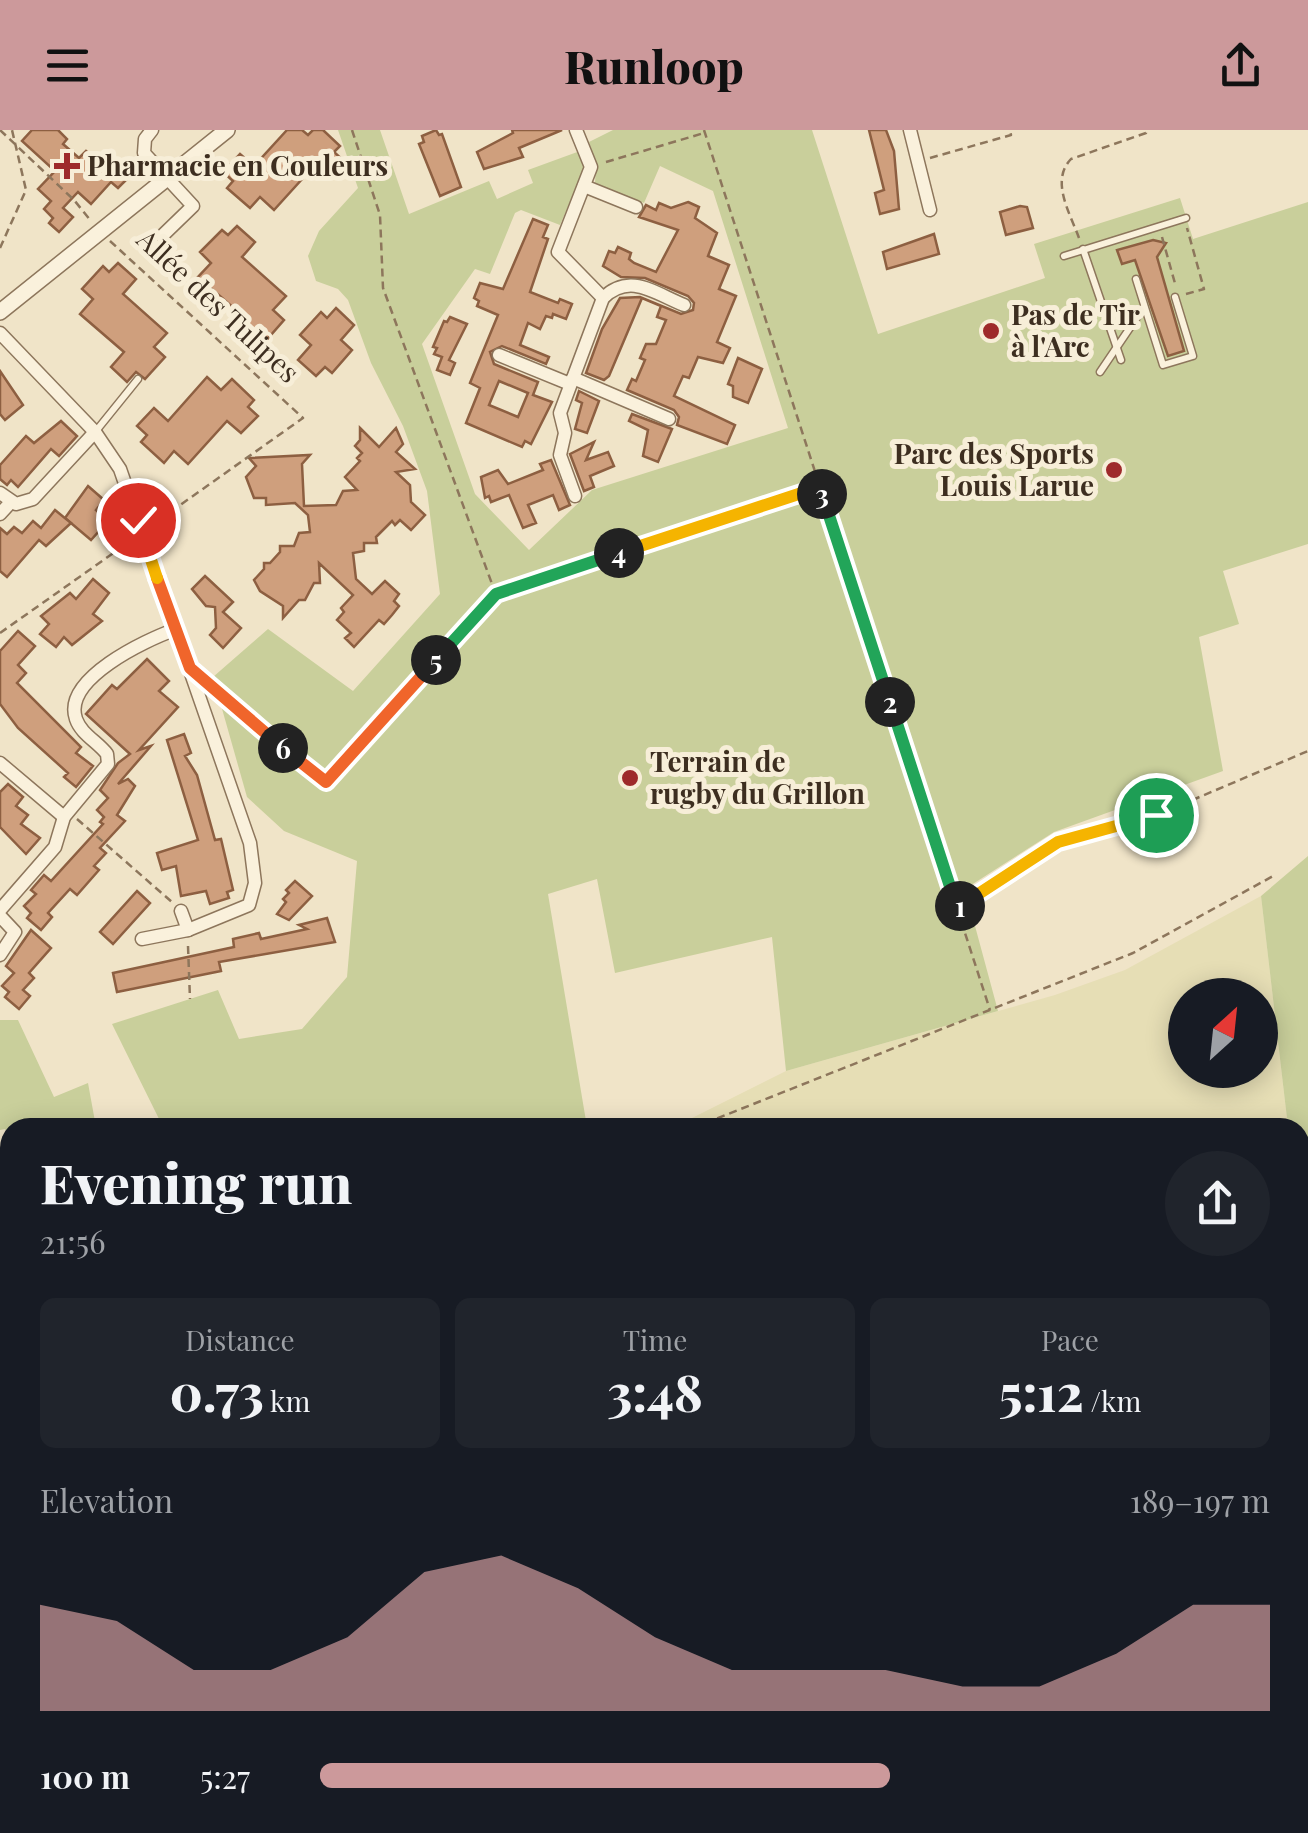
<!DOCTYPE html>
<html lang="en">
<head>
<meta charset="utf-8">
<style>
  :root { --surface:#171b24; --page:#20242c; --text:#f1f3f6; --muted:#9ea1a6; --accent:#cc999b }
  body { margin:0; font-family:"Playfair Display",serif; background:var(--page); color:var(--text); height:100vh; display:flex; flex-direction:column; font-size:38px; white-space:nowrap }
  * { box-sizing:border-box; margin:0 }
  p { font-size:32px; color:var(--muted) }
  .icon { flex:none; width:55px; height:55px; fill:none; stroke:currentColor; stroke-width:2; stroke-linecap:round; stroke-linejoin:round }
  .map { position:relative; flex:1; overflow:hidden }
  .side { position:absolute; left:0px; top:988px; width:1310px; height:718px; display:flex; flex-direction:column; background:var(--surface); border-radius:30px 30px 0 0; box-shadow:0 5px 25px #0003 }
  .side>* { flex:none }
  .needle { width:65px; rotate:27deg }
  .controls { position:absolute; left:1168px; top:848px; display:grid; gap:20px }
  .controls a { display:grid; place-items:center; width:110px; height:110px; border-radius:50%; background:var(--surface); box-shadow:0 5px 25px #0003; font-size:50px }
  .pin { position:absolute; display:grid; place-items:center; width:85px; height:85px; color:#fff; margin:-42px; border:5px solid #fff; border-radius:50%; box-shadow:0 2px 10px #0007 }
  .km { position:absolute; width:50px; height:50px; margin:-25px; border-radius:50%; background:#222; color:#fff; font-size:28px; line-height:50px; text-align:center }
  .round { display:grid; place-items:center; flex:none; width:105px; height:105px; border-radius:52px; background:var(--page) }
  .summary { display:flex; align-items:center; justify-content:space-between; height:170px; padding:0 40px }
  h1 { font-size:55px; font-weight:800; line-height:75px }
  .figures { display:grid; grid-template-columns:repeat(3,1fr); gap:15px; height:170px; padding:10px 40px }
  .figures div { display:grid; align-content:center; border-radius:15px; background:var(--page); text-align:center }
  .figures b { font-size:50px; font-weight:800 }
  .figures small { font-size:28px; font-weight:400 }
  .figures p { font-size:28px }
  .chart { height:280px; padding:20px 40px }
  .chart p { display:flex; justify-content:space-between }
  .chart svg { width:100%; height:180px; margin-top:10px; fill:var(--accent); opacity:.7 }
  ul { padding:0 40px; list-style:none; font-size:32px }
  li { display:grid; grid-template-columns:160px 120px 1fr; align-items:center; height:75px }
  li i { height:25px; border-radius:12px; background:var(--accent) }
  header { display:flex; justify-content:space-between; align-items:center; height:130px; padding:0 40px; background:var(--accent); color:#111; font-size:45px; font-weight:800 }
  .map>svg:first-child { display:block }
  .farmland { fill:#e6deb5; fill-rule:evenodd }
  .green { fill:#c9cf9b }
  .building { fill:#cf9f7d; stroke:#8d5f41; stroke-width:2.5; fill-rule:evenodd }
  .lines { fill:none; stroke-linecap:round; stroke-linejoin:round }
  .service-casing { stroke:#8d765c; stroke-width:9 }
  .minor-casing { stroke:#8d765c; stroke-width:15 }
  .tertiary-casing { stroke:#8d765c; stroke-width:18 }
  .path { stroke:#8d765c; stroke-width:2.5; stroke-dasharray:8 5; stroke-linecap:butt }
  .service { stroke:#faf1dc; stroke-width:6 }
  .minor { stroke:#faf1dc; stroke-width:12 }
  .tertiary { stroke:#faf1dc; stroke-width:15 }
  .split-1-casing { stroke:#fff; stroke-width:20 }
  .split-2-casing { stroke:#fff; stroke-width:20 }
  .split-3-casing { stroke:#fff; stroke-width:20 }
  .split-4-casing { stroke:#fff; stroke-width:20 }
  .split-5-casing { stroke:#fff; stroke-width:20 }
  .split-6-casing { stroke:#fff; stroke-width:20 }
  .split-7-casing { stroke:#fff; stroke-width:20 }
  .split-8-casing { stroke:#fff; stroke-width:20 }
  .split-1 { stroke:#f5b400; stroke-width:12 }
  .split-2 { stroke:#22a559; stroke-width:12 }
  .split-3 { stroke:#22a559; stroke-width:12 }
  .split-4 { stroke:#f5b400; stroke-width:12 }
  .split-5 { stroke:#22a559; stroke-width:12 }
  .split-6 { stroke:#f0652b; stroke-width:12 }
  .split-7 { stroke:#f0652b; stroke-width:12 }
  .split-8 { stroke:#f5b400; stroke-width:12 }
  .poi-dot { fill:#9e2a2b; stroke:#f7eed8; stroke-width:4 }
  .labels { text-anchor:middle; stroke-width:10; stroke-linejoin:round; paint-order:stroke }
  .poi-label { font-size:28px; font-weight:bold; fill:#3d2e20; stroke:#f7eed8; text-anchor:start }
  .street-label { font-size:28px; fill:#3d2e20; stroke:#f7eed8 }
</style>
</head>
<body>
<header><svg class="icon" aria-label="menu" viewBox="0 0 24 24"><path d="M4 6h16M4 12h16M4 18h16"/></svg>Runloop<svg class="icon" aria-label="share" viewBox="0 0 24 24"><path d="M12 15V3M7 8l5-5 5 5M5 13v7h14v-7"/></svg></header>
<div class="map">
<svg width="1308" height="1703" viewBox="0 0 1308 1703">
  <rect width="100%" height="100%" fill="#f0e4c8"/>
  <!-- farmland -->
  <g class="farmland">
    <path d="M1261,766L1288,997L672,998L786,941L1055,865L1125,840ZM1185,865H1260V940H1185Z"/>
    <path d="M1300,1103L1308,1171V1703H584L583,1695H1300Z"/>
  </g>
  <!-- green -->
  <g class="green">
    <path d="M338,0H380L409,84L489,51L497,69L533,53L528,40L580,21L584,39L560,95L521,80L515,83L490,144L475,139L422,214L475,364L529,420L592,360L788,298L713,61L660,36L644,73L595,53L596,33L589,12L613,0H812L878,204L1045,148L1034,114L1180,68L1193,109L1308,72V414L1223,441L1239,494L1199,507L1223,641L1054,702L965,759L998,881L786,941L772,807L615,843L597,749L548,764L587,997H163L112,894L218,860L239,909L302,899L347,847L357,731L284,701L247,667L213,547L268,499L353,561L440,464L427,361L403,296L371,233L348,170L338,159L316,151L308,126L319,101L358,58Z"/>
    <path d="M1308,726V1171L1300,1103V998L1288,997L1261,766Z"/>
    <path d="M0,890H18L54,967L88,953L96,997L10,998V1006L5,999L0,1000Z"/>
  </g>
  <!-- building -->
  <g class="building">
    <path d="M32,0H58L67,9L63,14L79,28L86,21L106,38L110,34L118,42L123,36L132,44L118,58L111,52L91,74L78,62L63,78L73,87L59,102L49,93L53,88L44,79L51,71L38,59L55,41L22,11Z"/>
    <path d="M287,0H302L308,5L313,0H323L340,16L334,22L344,31L328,49L314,36L274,80L260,67L250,78L227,58L233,51L223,42L240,24L254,36Z"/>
    <path d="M436,0L439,5L442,4L461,57L440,66L419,14L424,12L422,6Z"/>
    <path d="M512,0H562L519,18L523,27L484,39L477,22L513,3Z"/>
    <path d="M869,0H886L894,21L899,79L880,84L875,63L884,60Z"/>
    <path d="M688,72L699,77L695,88L717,103L708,126L729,135L719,159L736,166L717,212L730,218L723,233L698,227L689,248L683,246L674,266L735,295L727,314L677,295L679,287L674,280L627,260L632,249L636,251L645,230L640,228L646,214H656L666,190L657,187L661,176L642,168L609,246L604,250L586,243L602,199L620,168L640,167L681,184L693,180L694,173L688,166L645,148L621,147L603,136L609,121L615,123L618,117L631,123L629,129L634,133L656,142L678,100L639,87L646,75L656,80L659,73L671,78Z"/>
    <path d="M1020,76L1027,77L1033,98L1006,105L1000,82Z"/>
    <path d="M533,89L548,95L543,107L548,109L530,162L558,173L560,169L572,174L566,189L553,184L552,188L546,186L540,199L528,193L520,215L549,227L546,234L502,216L490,222L494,234L538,252L533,265L552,272L531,314L525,311L522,317L466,293L480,258L470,253L498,185L477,176L479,171L474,168L480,153L503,159ZM499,251L528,263L518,287L489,275Z"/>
    <path d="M237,96L255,112L242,127L286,166L273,180L284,190L263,214L257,207L248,217L229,200L243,186L198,147L211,133L200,122L222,100L228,105Z"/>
    <path d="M934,104L939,124L887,139L883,122Z"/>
    <path d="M1153,110L1166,113L1157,127L1184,221L1168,226L1135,130L1122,134L1117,120Z"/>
    <path d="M118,133L136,149L123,164L167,203L154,217L165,227L145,249L136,242L127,252L111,237L124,222L80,184L93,169L82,159L103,136L109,142Z"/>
    <path d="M336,178L354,195L341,210L352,220L332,243L325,237L316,246L298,230L311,215L300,205L321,182L327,188Z"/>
    <path d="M450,187L467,194L449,230L455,233L450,245L437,240L442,227L434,224L437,218L433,217L444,191L447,192Z"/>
    <path d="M738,228L762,239L748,273L733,267V256L728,254Z"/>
    <path d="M0,241L23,275L5,290L0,284Z"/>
    <path d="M207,247L221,260L232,249L254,270L248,277L258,286L241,303L227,291L188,334L174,321L164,333L141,312L147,305L137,296L154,278L168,291Z"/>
    <path d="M579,261L599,271L587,303L575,299L582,273L576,270Z"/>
    <path d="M632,284L672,299L658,332L643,326L648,300L629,291Z"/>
    <path d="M61,291L77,306L59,326L51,319L18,357L11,350L7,355L0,349V335L26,306L34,313Z"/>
    <path d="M360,298L379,317L396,298L403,314L396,322L415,339L396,342L410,355L411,372L425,385L411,400L400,390L395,395L392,391L376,407L377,413H364V421L353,423L356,449L372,464L385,451L399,464L394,471L399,476L392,485L384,494L379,490L354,517L345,508L351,503L337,490L344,482L341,478L353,465L319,433L320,453H314L305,470H299L283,488V476L260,461L254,450L264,439V433H270L280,422V416H294L299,403L310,402L308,385L295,373L266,375V368H254L246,347L256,336L249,328L310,325L302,334L304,376L336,375L343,361L357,360L345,347L360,331L357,328L362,323L355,316L360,310Z"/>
    <path d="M594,312L586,330L608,322L614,336L590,346L594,357L584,361L570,324Z"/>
    <path d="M551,330L570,375L559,380L553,365L528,375L536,393L523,398L509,365L491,372L489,366L485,368L481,347L498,340L508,354L543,340L540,334Z"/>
    <path d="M88,356L104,370L96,380L108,391L91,410L65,388Z"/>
    <path d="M55,380L71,393L46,416L39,410L7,447L0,441V398L7,404L14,397L22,403L33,391L41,398Z"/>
    <path d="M205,446L233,472L223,482L241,498L223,518L210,505L216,498L215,477L206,476L192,459Z"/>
    <path d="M93,449L109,463L93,484L102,491L72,515L64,507L56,517L40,504L49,494L41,486L70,463L76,469Z"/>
    <path d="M18,501L35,516L18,535L26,543L17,553L81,617L76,623L93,636L76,657L64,647L68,643L18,598L0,574V521Z"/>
    <path d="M147,529L169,551L159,561L178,577L139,620L151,616L118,654L128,649L135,656L117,685L125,691L100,718L106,723L94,736L99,740L77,765L70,759L48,783L52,787L41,800L27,788L31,783L24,776L36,764L31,760L44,745L51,751L103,694L100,692L104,687L97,680L108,668L100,660L118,633L130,624L86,584L112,555L117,559Z"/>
    <path d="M184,604L191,623L185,626L197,645L215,710L221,709L233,760L227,762L229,768L210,774L206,761L181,766L176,736L162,740L157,723L198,710L167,610Z"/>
    <path d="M8,654L23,667L16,676L28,685L21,694L40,708L26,724L0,697V662Z"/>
    <path d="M295,751L312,766L289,790L277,784L286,772L283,769L289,763L286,760Z"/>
    <path d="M137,761L150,773L113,814L100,802Z"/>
    <path d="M327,788L335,812L219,832L221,841L117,862L113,843L234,817L233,809L259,803L261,809L307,799L299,795Z"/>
    <path d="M31,800L51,818L29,843L34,848L23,860L30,866L19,879L5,867L9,862L2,856L14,843L6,836Z"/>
  </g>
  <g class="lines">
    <defs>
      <g id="service">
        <path d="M1083,119L1121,230"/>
        <path d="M1064,126L1186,88"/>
        <path d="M1136,149L1163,235L1193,226L1175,167"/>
        <path d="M1100,242L1144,177"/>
        <path d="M96,301L138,249"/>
        <path d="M483,1695H500"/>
        <path d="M514,1695L523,1703"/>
        <path d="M563,1695L564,1703"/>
        <path d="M350,1703L402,1695"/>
      </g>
      <g id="minor">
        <path d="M152,0L145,9L144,23L193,76L162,106"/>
        <path d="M576,0L591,37L558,122L603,168C630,142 654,163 684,175"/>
        <path d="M910,0L930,80"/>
        <path d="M584,56L636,77"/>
        <path d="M0,203L95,302L120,339L250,713L255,753L249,775L188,800L142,809"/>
        <path d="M499,225L570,254"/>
        <path d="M573,248L669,289"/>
        <path d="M0,363L16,374L33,369L95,302"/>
        <path d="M575,366L560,325L565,303L560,283L603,168"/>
        <path d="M0,384L11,372"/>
        <path d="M0,633L64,687"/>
        <path d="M0,780L55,717L64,687L108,634L107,624C98,612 81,604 76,589C62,549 146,510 174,500"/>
        <path d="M181,781L188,800"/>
        <path d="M0,786L15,802L0,825"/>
        <path d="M0,1195L10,1201"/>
        <path d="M0,1276L10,1272"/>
        <path d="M0,1610L10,1604"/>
        <path d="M172,1703L215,1699"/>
      </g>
      <path id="tertiary" d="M0,182L227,0"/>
    </defs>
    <!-- service casing -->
    <use href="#service" class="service-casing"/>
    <!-- minor casing -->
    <use href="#minor" class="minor-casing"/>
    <!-- tertiary casing -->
    <use href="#tertiary" class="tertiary-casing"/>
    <!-- path -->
    <g class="path">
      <path d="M0,0L74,70L91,91"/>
      <path d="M352,0L380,85L383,158L495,462"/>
      <path d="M704,0L990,880"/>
      <path d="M930,28L1011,5L1010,0"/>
      <path d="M606,32L704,3"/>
      <path d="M1162,107L1176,157"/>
      <path d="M1079,108C1070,83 1050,51 1071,29L1146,3V0"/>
      <path d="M110,111L303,288L152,395"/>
      <path d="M0,118L26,60L12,0"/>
      <path d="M1186,164L1204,159L1187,98"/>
      <path d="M0,503L129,412"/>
      <path d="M212,560L326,652L495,464L820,357"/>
      <path d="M77,689L173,773"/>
      <path d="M958,777L1058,712L1157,685L1308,621"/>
      <path d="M188,816L190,869"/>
      <path d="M693,998L1133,823L1275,745"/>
      <path d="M1300,1668L1308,1655"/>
      <path d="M1278,1703L1283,1695"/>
    </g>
    <!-- service -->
    <use href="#service" class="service"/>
    <!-- minor -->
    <use href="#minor" class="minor"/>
    <!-- tertiary -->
    <use href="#tertiary" class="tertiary"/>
  </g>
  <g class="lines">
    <defs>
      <path id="split-1" d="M960,776L1058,712L1156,685"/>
      <path id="split-2" d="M890,572L957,778L960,776"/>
      <path id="split-3" d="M822,364L890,572"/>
      <path id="split-4" d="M619,423L820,357L822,364"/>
      <path id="split-5" d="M436,530L496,464L619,423"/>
      <path id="split-6" d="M283,618L326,652L436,530"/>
      <path id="split-7" d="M157,448L190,538L283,618"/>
      <path id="split-8" d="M138,390L157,448"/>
    </defs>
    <!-- split-1 casing -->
    <use href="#split-1" class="split-1-casing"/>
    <!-- split-2 casing -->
    <use href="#split-2" class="split-2-casing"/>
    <!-- split-3 casing -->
    <use href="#split-3" class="split-3-casing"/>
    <!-- split-4 casing -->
    <use href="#split-4" class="split-4-casing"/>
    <!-- split-5 casing -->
    <use href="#split-5" class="split-5-casing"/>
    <!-- split-6 casing -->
    <use href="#split-6" class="split-6-casing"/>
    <!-- split-7 casing -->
    <use href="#split-7" class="split-7-casing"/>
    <!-- split-8 casing -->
    <use href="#split-8" class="split-8-casing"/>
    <!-- split-1 -->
    <use href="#split-1" class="split-1"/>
    <!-- split-2 -->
    <use href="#split-2" class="split-2"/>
    <!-- split-3 -->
    <use href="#split-3" class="split-3"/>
    <!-- split-4 -->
    <use href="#split-4" class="split-4"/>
    <!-- split-5 -->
    <use href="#split-5" class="split-5"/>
    <!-- split-6 -->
    <use href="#split-6" class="split-6"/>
    <!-- split-7 -->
    <use href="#split-7" class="split-7"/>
    <!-- split-8 -->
    <use href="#split-8" class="split-8"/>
  </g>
  <!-- markers -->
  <g class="poi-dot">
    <path d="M62 21h10v10h10v10h-10v10h-10v-10h-10v-10h10z"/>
    <circle cx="991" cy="201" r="10"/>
    <circle cx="1114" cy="340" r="10"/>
    <circle cx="630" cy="648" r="10"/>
  </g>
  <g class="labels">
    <!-- poi labels -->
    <g class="poi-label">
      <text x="87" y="46">Pharmacie en Couleurs</text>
      <text x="1011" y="195">Pas de Tir<tspan x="1011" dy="32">à l'Arc</tspan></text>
      <text x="1094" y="334" text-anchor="end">Parc des Sports<tspan x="1094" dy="32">Louis Larue</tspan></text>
      <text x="650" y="642">Terrain de<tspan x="650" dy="32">rugby du Grillon</tspan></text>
    </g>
    <!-- street labels -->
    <g class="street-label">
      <text transform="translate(218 176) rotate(43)" y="10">Allée des Tulipes</text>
    </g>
  </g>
</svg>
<div class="controls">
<a><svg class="needle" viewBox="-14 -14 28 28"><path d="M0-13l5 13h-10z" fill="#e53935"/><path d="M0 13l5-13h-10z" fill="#9ea1a6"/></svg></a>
</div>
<div class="pin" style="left:1156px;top:685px;background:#1e9e55"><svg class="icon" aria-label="arrive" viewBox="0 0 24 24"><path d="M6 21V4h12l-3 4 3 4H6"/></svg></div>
<div class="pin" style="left:138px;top:390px;background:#d93025"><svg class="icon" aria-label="check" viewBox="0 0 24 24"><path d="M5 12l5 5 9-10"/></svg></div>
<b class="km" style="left:960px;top:776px">1</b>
<b class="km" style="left:890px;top:572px">2</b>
<b class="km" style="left:822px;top:364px">3</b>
<b class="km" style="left:619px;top:423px">4</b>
<b class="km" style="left:436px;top:530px">5</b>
<b class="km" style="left:283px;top:618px">6</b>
<section class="side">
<div class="summary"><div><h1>Evening run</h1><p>21:56</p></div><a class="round"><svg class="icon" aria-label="share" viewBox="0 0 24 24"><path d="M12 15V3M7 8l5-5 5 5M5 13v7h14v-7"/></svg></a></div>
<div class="figures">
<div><p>Distance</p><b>0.73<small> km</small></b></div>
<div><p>Time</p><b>3:48</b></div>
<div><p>Pace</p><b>5:12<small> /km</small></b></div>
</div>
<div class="chart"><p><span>Elevation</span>189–197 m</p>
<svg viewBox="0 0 160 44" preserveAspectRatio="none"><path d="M0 44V18L10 22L20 34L30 34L40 26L50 10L60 6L70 14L80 26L90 34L100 34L110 34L120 38L130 38L140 30L150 18L160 18V44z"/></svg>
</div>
<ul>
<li><b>100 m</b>5:27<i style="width:60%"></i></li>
</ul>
</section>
</div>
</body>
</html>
